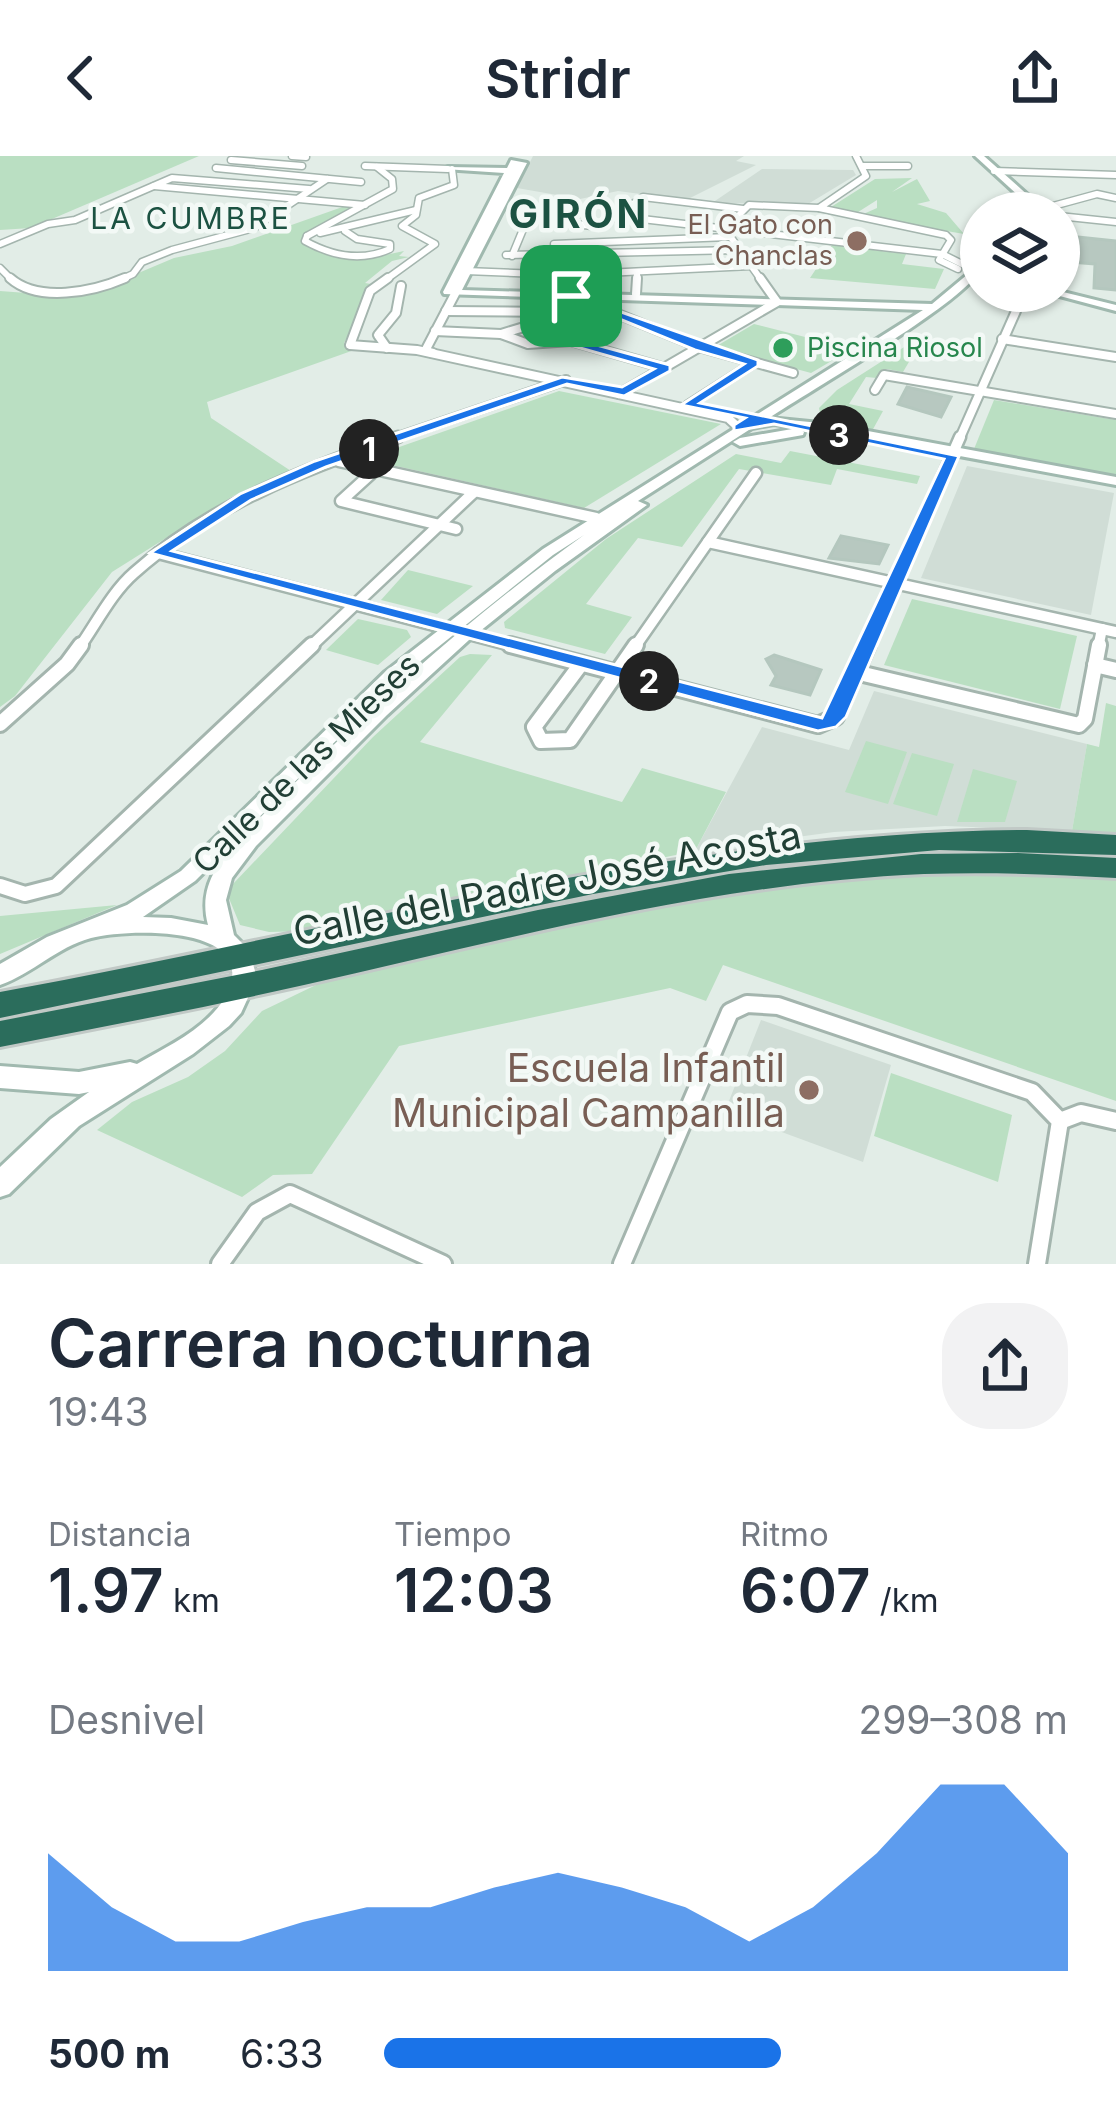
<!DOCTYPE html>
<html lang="es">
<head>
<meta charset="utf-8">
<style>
  :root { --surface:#fff; --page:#f2f2f3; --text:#1f2937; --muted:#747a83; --accent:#1a73e8 }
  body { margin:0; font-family:Inter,sans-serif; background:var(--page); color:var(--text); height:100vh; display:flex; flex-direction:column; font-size:45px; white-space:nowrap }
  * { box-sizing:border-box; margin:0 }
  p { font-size:39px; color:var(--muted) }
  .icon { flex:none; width:66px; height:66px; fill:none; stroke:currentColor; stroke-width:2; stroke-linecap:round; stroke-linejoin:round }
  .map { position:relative; height:1108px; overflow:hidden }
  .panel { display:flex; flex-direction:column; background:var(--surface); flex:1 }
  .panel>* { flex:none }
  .controls { position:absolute; left:960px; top:36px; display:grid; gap:24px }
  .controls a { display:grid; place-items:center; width:120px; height:120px; border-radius:50%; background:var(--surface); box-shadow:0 3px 9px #0004; font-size:60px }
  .pin { position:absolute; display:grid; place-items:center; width:102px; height:102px; color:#fff; margin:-51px; border-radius:24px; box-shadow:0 6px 18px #0006 }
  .km { position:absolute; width:60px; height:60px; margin:-30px; border-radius:50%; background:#222; color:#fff; font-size:33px; line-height:60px; text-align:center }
  .round { display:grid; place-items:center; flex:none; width:126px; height:126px; border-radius:48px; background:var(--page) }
  .overview { display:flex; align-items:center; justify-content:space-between; height:204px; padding:0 48px }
  h1 { font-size:66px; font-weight:600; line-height:90px }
  .stats { display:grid; grid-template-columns:repeat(3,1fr); gap:18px; height:204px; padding:12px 48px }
  .stats div { display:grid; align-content:center }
  .stats b { font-size:60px; font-weight:600 }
  .stats small { font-size:33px; font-weight:400 }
  .stats p { font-size:33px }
  .chart { height:336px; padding:24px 48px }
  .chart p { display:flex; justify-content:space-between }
  .chart svg { width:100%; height:216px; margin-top:12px; fill:var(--accent); opacity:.7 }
  ul { padding:0 48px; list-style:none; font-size:39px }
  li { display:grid; grid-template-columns:192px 144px 1fr; align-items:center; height:90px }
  li i { height:30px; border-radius:15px; background:var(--accent) }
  header { display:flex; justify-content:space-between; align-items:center; height:156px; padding:0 48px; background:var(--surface); font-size:54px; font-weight:600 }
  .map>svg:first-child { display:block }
  .built { fill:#d0ddd6 }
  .green { fill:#badfc2 }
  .building { fill:#b7c8c0; stroke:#b4c7be; stroke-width:3 }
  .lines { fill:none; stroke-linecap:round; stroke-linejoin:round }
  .street-far4-casing { stroke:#a4b5ae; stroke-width:9 }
  .street-far3-casing { stroke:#a4b5ae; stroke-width:12 }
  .street-far2-casing { stroke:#a4b5ae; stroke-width:15 }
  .street-far1-casing { stroke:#a4b5ae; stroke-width:20 }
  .street-casing { stroke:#a4b5ae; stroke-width:22 }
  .secondary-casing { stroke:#a0b9af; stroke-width:6 }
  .highway-casing { stroke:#c1c9c6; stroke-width:6 }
  .street-far4 { stroke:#fff; stroke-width:6 }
  .street-far3 { stroke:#fff; stroke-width:8 }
  .street-far2 { stroke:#fff; stroke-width:10 }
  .street-far1 { stroke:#fff; stroke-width:14 }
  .street { stroke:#fff; stroke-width:16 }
  .secondary { fill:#fff; fill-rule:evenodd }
  .highway { fill:#2b6d5c; fill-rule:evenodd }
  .route { fill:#1a73e8; stroke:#fff; stroke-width:3; fill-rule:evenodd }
  .education-dot { fill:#8d6e63; stroke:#f3f9f6; stroke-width:4.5 }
  .leisure-dot { fill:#2e9e5b; stroke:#f3f9f6; stroke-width:4.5 }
  .labels { text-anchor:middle; stroke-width:9; stroke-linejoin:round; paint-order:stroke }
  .far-education-label { font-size:27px; fill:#785e54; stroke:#f3f9f6; text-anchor:end }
  .far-leisure-label { font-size:27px; fill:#27864d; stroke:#f3f9f6; text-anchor:start }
  .far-neighbourhood-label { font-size:30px; letter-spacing:3px; fill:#1c5242; stroke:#f3f9f6 }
  .street-label { font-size:33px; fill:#213f35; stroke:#f3f9f6 }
  .far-district-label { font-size:39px; font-weight:bold; letter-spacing:3px; fill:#1c5242; stroke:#f3f9f6 }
  .near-street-label { font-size:39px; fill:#213f35; stroke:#f3f9f6 }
  .near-education-label { font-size:39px; fill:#785e54; stroke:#f3f9f6; text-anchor:end }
</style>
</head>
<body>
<header><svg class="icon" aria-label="back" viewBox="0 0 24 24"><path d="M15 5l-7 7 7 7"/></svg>Stridr<svg class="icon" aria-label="share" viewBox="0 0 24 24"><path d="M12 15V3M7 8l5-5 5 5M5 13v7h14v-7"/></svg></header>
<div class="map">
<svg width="1116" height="1108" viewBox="0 0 1116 1108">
  <rect width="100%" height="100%" fill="#e2ede7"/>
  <!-- built -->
  <g class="built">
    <path d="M533,0H744L736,5L756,9L686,44L618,35L580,43L517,32Z"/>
    <path d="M762,13L853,14L856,19L808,48L712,47Z"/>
    <path d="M967,310L1114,337L1091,459L921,422Z"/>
    <path d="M874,535L1087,588L1072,675L945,670L834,676L695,695L762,571L849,594Z"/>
    <path d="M761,864L891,909L863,1006L725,955Z"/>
  </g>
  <!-- green -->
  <g class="green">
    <path d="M0,0H199L31,72L0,74Z"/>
    <path d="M912,22L892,36L917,23L930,45L917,48L946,57L964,78L859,60L877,52V44L855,58L831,51L875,23Z"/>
    <path d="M348,49L357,50L303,79L306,90L362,104L404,95L399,100L409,101L392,105L365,127L377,129L363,138L362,152L344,187L357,193L207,246L211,262L291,315L233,340L112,416L15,540L0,551V135L53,139L117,126L174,102L232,90Z"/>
    <path d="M832,89L906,98L902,108L944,113L935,133L810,122Z"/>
    <path d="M754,168L852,193L811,217L715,191Z"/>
    <path d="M926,177L903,216L887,213L877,222L866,221L849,248L883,255L872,275L834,266L820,257L819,252L837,234Z"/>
    <path d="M559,235L721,268L584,352L365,303Z"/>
    <path d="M994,244L1116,264V319L974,293Z"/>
    <path d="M790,295L920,320L917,328L837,313L831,329L739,313L682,391L638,382L586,448L632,461L605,498L505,472L504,466L606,383L736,298L781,307Z"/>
    <path d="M408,414L473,430L437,458L381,444Z"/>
    <path d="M912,443L1077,480L1060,553L884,509Z"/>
    <path d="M358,463L407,474L411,481L378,509L326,494Z"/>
    <path d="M470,498L492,499L420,586L622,646L642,612L726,636L695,695L308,775L269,776L240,769L228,740L232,729L373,581L460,501Z"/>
    <path d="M1106,547L1116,550V680L1072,675L1087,588L1099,591Z"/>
    <path d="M866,585L907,596L888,648L845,636Z"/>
    <path d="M912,597L954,608L937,660L893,648Z"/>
    <path d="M973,613L1017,625L1005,666H957Z"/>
    <path d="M956,717L1116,723V945L723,809L706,845L670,832L399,890L312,1018L273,1019L242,1041L97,974L132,946L188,921L225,895L262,855L318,828L643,753L809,727Z"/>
    <path d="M117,749L0,798V760Z"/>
    <path d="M891,917L1012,959L998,1026L874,980Z"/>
  </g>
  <!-- building -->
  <g class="building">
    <path d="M1059,79L1116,85V134L1094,132L1095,108L1059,105Z"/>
    <path d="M907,231L951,241L941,261L898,248Z"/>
    <path d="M841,380L888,389L879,408L829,402Z"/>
    <path d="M774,499L821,514L810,539L771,529L776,520L766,503Z"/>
  </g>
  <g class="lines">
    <defs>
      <g id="street-far4">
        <path d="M292,0L306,1"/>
        <path d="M856,0L866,20L819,52L946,79L951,84L939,104L958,113"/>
        <path d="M231,4L302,10"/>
        <path d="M365,10L448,13"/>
        <path d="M862,10H908"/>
        <path d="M216,12L361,26"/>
        <path d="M994,15L1116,19"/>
        <path d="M154,30L365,49"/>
        <path d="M563,49L543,64L600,71L643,41L743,53"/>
        <path d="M1042,53L1097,38L1116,42"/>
        <path d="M1059,60L1116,66"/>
        <path d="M642,63L942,98L962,108"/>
        <path d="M725,73L749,49L819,52"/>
        <path d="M725,73L762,125"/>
        <path d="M320,77L416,54"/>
        <path d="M307,80L305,85C332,100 361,106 390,93V88L357,83L345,75"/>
        <path d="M307,80L393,33L392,23L377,11"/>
        <path d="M0,88L48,68L75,64L172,22L309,33"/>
        <path d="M554,88L728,81"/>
        <path d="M506,99L738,94"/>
        <path d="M512,100L524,71"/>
        <path d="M0,112L13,125"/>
        <path d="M466,115L563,119L751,110"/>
        <path d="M118,125L133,118L142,106L172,94L254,72L327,23"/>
        <path d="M384,125L435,88L402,70L416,59L419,42L454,29L452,13"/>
        <path d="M637,125V116"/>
      </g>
      <g id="street-far3">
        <path d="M10,122C38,147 93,136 125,122"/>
        <path d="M388,122L370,135L350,189L417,194L728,262L739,272"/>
        <path d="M636,138L637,122"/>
        <path d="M571,139L699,191L793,217"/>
        <path d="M446,155L555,156"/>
        <path d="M524,171L554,174L571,185L528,188L501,178Z"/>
        <path d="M435,175L501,178"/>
        <path d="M1002,183L1116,201"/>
        <path d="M571,185L665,212"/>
        <path d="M387,192L378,179L396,157L401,130"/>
        <path d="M433,197L425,195L456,136"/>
        <path d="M875,234L884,219L1116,258"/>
        <path d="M619,238L777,146L760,122"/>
        <path d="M688,249L754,207"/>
        <path d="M389,284L566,224"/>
        <path d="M959,284L1016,155"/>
      </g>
      <g id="street-far2">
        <path d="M339,305L596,362"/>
        <path d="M375,314L341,345L456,373"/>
        <path d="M708,386L1116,476"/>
        <path d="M158,397L522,492"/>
        <path d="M79,492C96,468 112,436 134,417C209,350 304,313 398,281"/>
        <path d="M309,492L474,336"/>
        <path d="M634,492L756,317"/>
        <path d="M867,492L960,281"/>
        <path d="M1098,492L1102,473"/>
      </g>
      <g id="street-far1">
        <path d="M510,489L818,569L836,561L868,489"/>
        <path d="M581,508L534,571L541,585L570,584L636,489"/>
        <path d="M1095,509L1116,514"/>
        <path d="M855,516L1079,569L1085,563L1099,489"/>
        <path d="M0,568L67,508L81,489"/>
        <path d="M0,730L25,738L56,730L312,489"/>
      </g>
      <g id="street">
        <path d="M1060,965L1081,957L1116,965"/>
        <path d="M220,1108L257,1056L290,1038L443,1108"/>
        <path d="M622,1108L730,856L747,848L778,850L1032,936L1060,965L1037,1108"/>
      </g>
      <g id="secondary">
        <path d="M975,0H984L1040,50V54H1034Z"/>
        <path d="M511,4L527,7L462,134L932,148L968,118L976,100L981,97C981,105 982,109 978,116C963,147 808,236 769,262L830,268L1116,321V329L830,276L774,268L752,272L638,345L647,349L555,415L469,484L387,559L256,690L232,722L226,744L234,779L249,794L257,822L241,857L229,870L193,898L79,970L9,1038L0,1041V1011L51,963L89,936L79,938L0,932V910L79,916L130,906L137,908C166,891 208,872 225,841C265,769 130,772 91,782C57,791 32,818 0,829V808L47,781L127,749L181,715L385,516L543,393L923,154L444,138L443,136L504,17L444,13L448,11L507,12ZM584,379C460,468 348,571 242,680C217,707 198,732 208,769L171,762L143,761L195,725L397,524L553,399Z"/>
        <path d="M1041,135H1059L1116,149V155Z"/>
        <path d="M798,272L804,276L803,279L740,290L733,286L740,282Z"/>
      </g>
      <g id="highway">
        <path d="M1027,674L1116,679V699L939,694L766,709L593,738L0,862V836C341,774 679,676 1027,674Z"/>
        <path d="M1018,697L1116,702V722C1052,718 988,716 924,718C714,727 508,783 304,829C203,852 102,871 0,891V865L262,814L538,754L729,718L921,698Z"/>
      </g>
    </defs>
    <!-- street-far4 casing -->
    <use href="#street-far4" class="street-far4-casing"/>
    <!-- street-far3 casing -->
    <use href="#street-far3" class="street-far3-casing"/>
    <!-- street-far2 casing -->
    <use href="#street-far2" class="street-far2-casing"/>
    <!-- street-far1 casing -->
    <use href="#street-far1" class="street-far1-casing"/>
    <!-- street casing -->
    <use href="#street" class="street-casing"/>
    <!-- secondary casing -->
    <use href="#secondary" class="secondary-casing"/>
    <!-- highway casing -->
    <use href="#highway" class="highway-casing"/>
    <!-- street-far4 -->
    <use href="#street-far4" class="street-far4"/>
    <!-- street-far3 -->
    <use href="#street-far3" class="street-far3"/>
    <!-- street-far2 -->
    <use href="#street-far2" class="street-far2"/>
    <!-- street-far1 -->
    <use href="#street-far1" class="street-far1"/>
    <!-- street -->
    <use href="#street" class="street"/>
    <!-- secondary -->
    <use href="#secondary" class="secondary"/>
    <!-- highway -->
    <use href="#highway" class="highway"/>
  </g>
  <!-- route -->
  <path class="route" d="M567,137L758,204V210L700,247L959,300L846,561L836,571L818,575L150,397L240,338L315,305L562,221L622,231L654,213L566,188L555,178L538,174ZM573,144L695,194L744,208L681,249L745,262L734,269V275L774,268L944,303L822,562L172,395L251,344L326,311L567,228L624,240L670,215V209L575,183L550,170Z"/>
  <!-- markers -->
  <g class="education-dot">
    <circle cx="857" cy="85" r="12"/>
    <circle cx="809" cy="934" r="12"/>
  </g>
  <circle class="leisure-dot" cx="783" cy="192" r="12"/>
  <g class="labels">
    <!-- far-education labels -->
    <g class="far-education-label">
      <text x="833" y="78">El Gato con<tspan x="833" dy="31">Chanclas</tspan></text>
    </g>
    <!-- far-leisure labels -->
    <g class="far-leisure-label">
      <text x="807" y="201">Piscina Riosol</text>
    </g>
    <!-- far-neighbourhood labels -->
    <g class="far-neighbourhood-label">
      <text x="191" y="73">LA CUMBRE</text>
    </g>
    <!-- street labels -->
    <g class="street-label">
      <text transform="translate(306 607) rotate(-44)" y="12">Calle de las Mieses</text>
    </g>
    <!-- far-district labels -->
    <g class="far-district-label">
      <text x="579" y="72">GIRÓN</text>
    </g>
    <!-- near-street labels -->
    <g class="near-street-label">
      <text transform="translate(547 727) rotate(-11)" y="14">Calle del Padre José Acosta</text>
    </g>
    <!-- near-education labels -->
    <g class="near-education-label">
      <text x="785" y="926">Escuela Infantil<tspan x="785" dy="45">Municipal Campanilla</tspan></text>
    </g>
  </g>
</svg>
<div class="controls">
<a><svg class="icon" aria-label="layers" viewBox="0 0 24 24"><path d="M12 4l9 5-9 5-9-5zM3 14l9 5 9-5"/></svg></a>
</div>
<div class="pin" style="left:571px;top:140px;background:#1e9e55"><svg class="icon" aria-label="arrive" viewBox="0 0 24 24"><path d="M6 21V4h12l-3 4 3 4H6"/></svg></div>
<b class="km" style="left:369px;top:293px">1</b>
<b class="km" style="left:649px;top:525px">2</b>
<b class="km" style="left:839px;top:279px">3</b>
</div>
<section class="panel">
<div class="overview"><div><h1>Carrera nocturna</h1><p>19:43</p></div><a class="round"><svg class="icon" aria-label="share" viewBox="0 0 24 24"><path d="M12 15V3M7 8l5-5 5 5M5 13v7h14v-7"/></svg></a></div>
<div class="stats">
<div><p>Distancia</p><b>1.97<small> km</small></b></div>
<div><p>Tiempo</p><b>12:03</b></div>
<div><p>Ritmo</p><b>6:07<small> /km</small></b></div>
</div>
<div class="chart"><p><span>Desnivel</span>299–308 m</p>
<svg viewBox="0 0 160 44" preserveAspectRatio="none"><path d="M0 44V20L10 31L20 38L30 38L40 34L50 31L60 31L70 27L80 24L90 27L100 31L110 38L120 31L130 20L140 6L150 6L160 20V44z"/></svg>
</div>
<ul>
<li><b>500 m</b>6:33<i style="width:58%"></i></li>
</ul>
</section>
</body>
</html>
